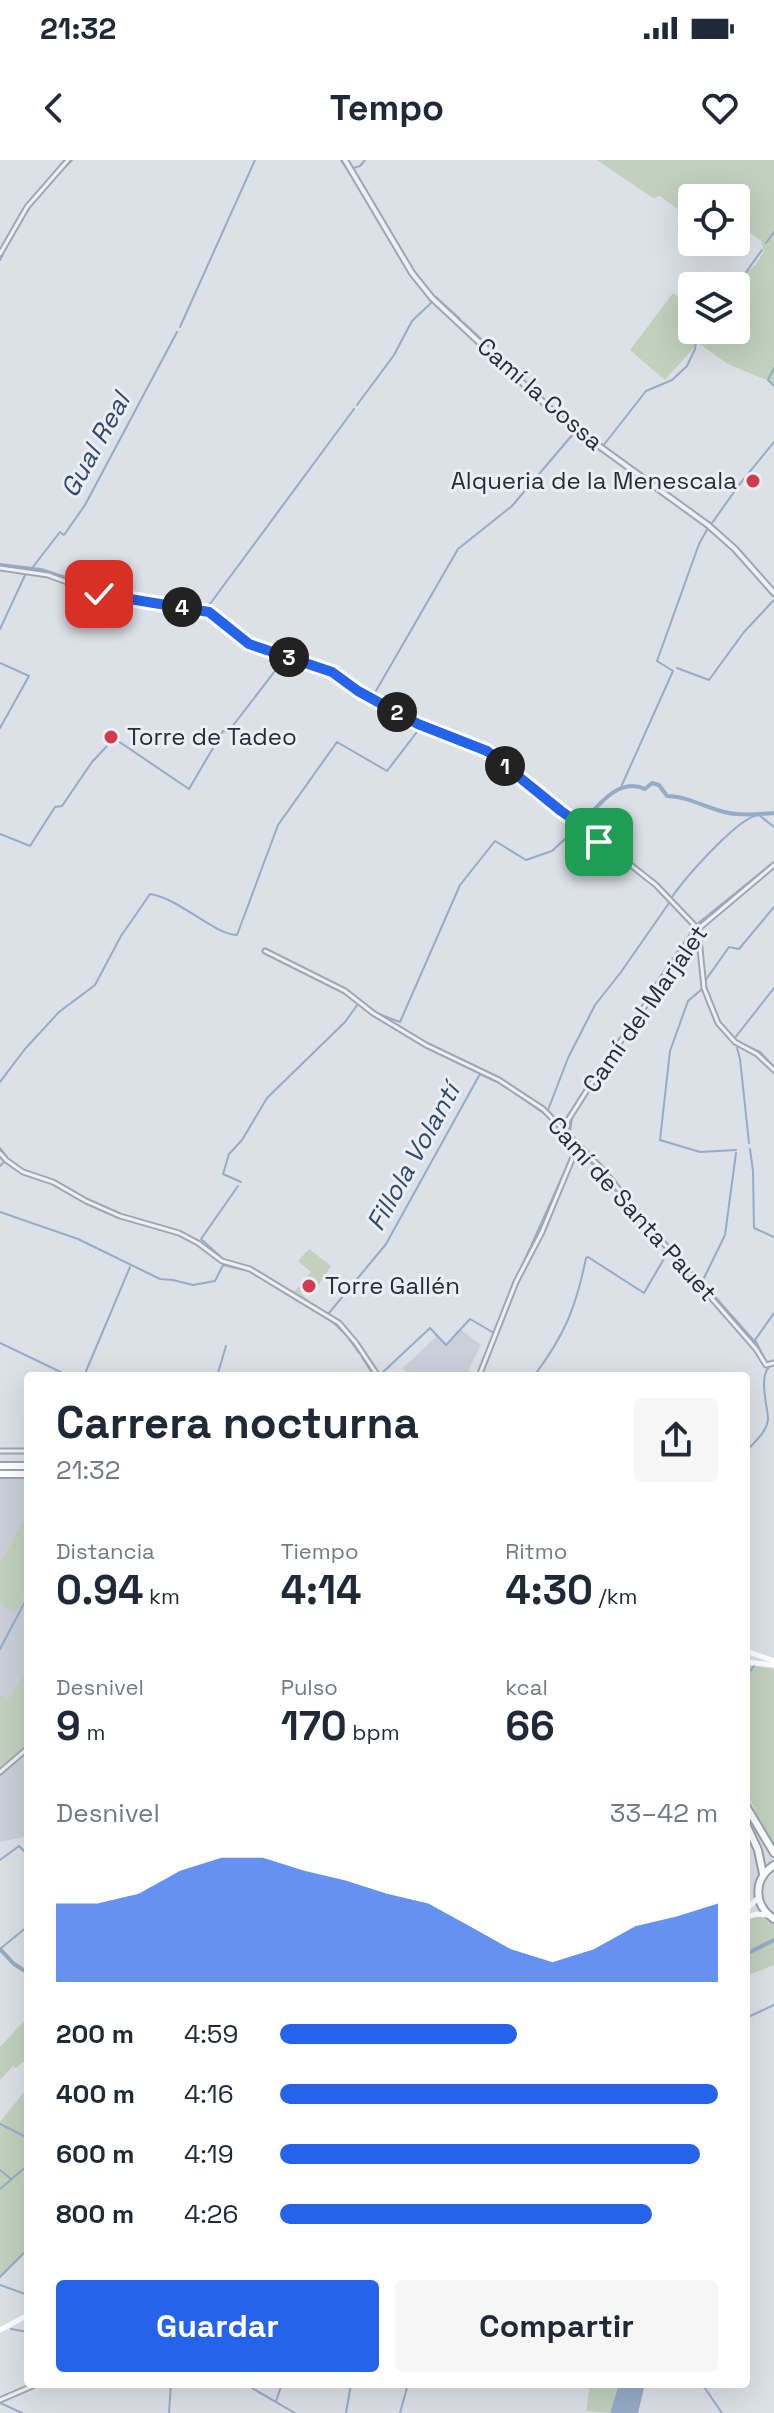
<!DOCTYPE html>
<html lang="es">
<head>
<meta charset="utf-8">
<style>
  :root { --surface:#fff; --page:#f6f6f7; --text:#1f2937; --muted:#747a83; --accent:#2563eb }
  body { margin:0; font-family:"Space Grotesk",sans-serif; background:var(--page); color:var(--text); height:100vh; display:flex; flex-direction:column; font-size:30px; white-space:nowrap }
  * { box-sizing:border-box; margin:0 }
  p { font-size:26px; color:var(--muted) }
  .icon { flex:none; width:44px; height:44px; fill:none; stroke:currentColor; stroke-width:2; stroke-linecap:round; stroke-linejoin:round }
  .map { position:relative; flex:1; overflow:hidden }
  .side { position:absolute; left:24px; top:1212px; width:726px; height:1016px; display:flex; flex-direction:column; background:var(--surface); border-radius:8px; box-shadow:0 8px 32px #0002 }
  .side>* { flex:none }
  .tools { position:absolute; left:678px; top:24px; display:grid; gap:16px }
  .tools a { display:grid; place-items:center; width:72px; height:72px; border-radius:8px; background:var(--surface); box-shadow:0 8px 32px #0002; font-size:40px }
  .pin { position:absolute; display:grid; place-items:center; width:68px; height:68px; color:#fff; margin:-34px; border-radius:16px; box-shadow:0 4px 12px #0006 }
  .km { position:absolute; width:40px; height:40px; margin:-20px; border-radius:50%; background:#222; color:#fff; font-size:22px; line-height:40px; text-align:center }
  .round { display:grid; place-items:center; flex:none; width:84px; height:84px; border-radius:8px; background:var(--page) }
  .summary { display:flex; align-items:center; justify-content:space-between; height:136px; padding:0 32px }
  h1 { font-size:44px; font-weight:600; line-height:60px }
  .stats { display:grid; grid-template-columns:repeat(3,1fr); gap:12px; height:136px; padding:8px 32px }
  .stats div { display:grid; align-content:center }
  .stats b { font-size:40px; font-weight:600 }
  .stats small { font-size:22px; font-weight:400 }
  .stats p { font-size:22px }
  .chart { height:224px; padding:16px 32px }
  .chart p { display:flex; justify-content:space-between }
  .chart svg { width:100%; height:144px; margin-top:8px; fill:var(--accent); opacity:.7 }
  .primary-button { display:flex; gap:16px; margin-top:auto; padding:16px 32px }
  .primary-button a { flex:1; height:92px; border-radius:8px; background:var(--accent); color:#fff; font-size:32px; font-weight:600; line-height:92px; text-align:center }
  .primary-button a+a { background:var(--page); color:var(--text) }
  ul { padding:0 32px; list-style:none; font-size:26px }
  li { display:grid; grid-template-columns:128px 96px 1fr; align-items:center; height:60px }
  li i { height:20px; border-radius:10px; background:var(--accent) }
  .status { display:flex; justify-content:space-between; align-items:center; height:56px; padding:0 40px; background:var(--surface); direction:ltr }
  .status svg { height:22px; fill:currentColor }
  header { display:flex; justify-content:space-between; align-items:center; height:104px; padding:0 32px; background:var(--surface); font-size:36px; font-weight:600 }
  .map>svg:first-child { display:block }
  .built { fill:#cacfd9 }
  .green { fill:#c1d1bd }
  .water { fill:#95acc8 }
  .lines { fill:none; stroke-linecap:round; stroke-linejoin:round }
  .stream { stroke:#95acc8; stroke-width:2 }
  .canal { stroke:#95acc8; stroke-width:4 }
  .minor-casing { stroke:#a1a7b1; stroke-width:7 }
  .tertiary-casing { stroke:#a1a7b1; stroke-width:8 }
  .primary-casing { stroke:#9ba3b2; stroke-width:10 }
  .minor { stroke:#eef0f5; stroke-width:3 }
  .tertiary { stroke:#eef0f5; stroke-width:4 }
  .secondary { stroke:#fff; stroke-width:5 }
  .primary { stroke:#fff; stroke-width:6 }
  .route-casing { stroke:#fff; stroke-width:16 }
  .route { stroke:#2563eb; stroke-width:10 }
  .poi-dot { fill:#d13b4d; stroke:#ebeff4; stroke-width:3 }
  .labels { text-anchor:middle; stroke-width:6; stroke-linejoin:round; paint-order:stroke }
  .street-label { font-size:24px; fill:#252d3d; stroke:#ebeff4 }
  .poi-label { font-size:24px; fill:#252d3d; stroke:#ebeff4; text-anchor:start }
  .water-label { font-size:26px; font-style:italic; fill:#2f4a72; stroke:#ebeff4 }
</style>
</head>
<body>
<div class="status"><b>21:32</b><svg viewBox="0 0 49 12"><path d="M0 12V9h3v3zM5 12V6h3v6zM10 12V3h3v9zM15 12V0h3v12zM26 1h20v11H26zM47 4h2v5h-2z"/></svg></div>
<header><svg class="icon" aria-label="back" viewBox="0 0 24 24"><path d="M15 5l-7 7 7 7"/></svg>Tempo<svg class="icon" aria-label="heart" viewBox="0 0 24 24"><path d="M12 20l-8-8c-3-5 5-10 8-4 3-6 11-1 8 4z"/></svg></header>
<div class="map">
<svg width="774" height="2253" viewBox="0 0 774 2253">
  <rect width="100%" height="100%" fill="#dce0e7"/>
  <!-- built -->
  <g class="built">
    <path d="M461,1170L481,1185L468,1210L475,1216H410L403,1208L437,1176L446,1186Z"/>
    <path d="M0,1318H28V1676L0,1682Z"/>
  </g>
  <!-- green -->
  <g class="green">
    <path d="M597,0H774V225L769,221L728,204L698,183L665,220L630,190L673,133L692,145V170H736V126H731L756,104L764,91L761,81L736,62V38H692L691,71L681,64L687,56L660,36L653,38Z"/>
    <path d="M309,1089L331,1106L317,1127L310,1122L301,1133L307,1139L306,1140L294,1132L311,1112L298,1101Z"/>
    <path d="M28,1352V1431L16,1453L0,1444V1404Z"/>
    <path d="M746,1505L774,1509V1684L760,1663L746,1628Z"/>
    <path d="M28,1510V1589L0,1613V1535L7,1541Z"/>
    <path d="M755,1757H762L774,1764V1805L746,1816V1760Z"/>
    <path d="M28,1857V1898L16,1908L13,1906L0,1920V1887Z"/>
    <path d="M28,1927V2088L0,2117V1962Z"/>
    <path d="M590,2224H619L610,2253L586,2251Z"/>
  </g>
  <!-- water -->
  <path class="water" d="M619,2224H645L638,2253H610Z"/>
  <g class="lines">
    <!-- stream -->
    <g class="stream">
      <path d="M341,0L349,12"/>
      <path d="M353,8L360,6L365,0"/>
      <path d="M45,28L72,0"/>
      <path d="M13,74L33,42"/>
      <path d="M766,83L774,72"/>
      <path d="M0,100L8,83"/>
      <path d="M736,126L762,90"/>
      <path d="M436,137L460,159"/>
      <path d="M464,163L522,217"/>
      <path d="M180,167L255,0"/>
      <path d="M774,208L768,220L774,226"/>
      <path d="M526,222L562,256L603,286L646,231L672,220L687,206L695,189L698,170"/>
      <path d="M357,245L394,195L412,161L432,142"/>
      <path d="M595,288L598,290"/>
      <path d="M712,363L739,325L774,282"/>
      <path d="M28,408H29"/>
      <path d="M32,408L60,372L64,375L85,345L177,172"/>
      <path d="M207,448L354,249"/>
      <path d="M0,469L26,413"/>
      <path d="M0,503L29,516L0,568"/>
      <path d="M677,508L709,520L744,472L774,440"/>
      <path d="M373,536L458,389L512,346L573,274L590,284"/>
      <path d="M621,627L673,511L657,501L699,384L708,368"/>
      <path d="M0,674L30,686L55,647L62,646L92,602L110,583L114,585L118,581L189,629L223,571L228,572L285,498"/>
      <path d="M672,737C685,718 739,656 759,655L774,667"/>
      <path d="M696,765L774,702"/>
      <path d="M705,821L729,787L739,789L774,747"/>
      <path d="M655,824L694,768"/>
      <path d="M702,829L688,841L670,891L660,980L700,992L736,990"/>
      <path d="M360,840L376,853L400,862L460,725L495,681L526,700L552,691L579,666"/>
      <path d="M734,879L774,828"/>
      <path d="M742,884L760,892L774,907"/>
      <path d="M737,888L740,899L749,983"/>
      <path d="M0,922L25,889L59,852L95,825L121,776L150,734C179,738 213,774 237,775L278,665L337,582L387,611L420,568"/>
      <path d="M548,950L568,898L595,845L621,812L669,743"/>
      <path d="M570,973L572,956L593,924"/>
      <path d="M0,988L7,997"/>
      <path d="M750,989L753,1011L754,1068L774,1077"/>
      <path d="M581,991L656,1077"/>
      <path d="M736,993L725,1075L702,1122L755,1182"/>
      <path d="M0,1006L4,1002"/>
      <path d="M241,1022L223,1014L229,994L242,980L267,938L345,862L358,844"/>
      <path d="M0,1052L78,1079L160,1119L173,1120L193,1125L215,1121L223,1105L249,1111L334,1163L347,1176L359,1193"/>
      <path d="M531,1086L576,986L569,979"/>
      <path d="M222,1098L201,1079L238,1026"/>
      <path d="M512,1128L530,1088"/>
      <path d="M329,1153L386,1084L480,914L500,923L542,952"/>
      <path d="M0,1183L69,1216"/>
      <path d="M362,1197L374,1216"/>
      <path d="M766,1201L755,1180L774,1153"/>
      <path d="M382,1213L430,1168L446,1185L470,1159L494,1173L498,1163"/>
      <path d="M84,1216L130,1107"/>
      <path d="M217,1216L226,1186"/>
      <path d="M534,1216C564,1176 576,1148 586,1098L588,1097L644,1133L669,1090"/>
      <path d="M0,1289H28"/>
      <path d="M746,1291C754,1283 768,1271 768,1258C767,1244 759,1218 769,1207"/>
      <path d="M0,1489L28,1436"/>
      <path d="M746,1516L754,1506"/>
      <path d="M0,1615L20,1597"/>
      <path d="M0,1700L19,1686L28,1695"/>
      <path d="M0,1789L28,1766"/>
      <path d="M746,1858L774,1845"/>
      <path d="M0,1964L28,1978"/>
      <path d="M0,2010L11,2019"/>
      <path d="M0,2029L28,2005"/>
      <path d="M0,2117L28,2089"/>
      <path d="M0,2125L28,2135"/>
      <path d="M11,2169L28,2172"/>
      <path d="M245,2224L295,2253"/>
      <path d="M702,2224L722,2253"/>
      <path d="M276,2241L282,2224"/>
      <path d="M0,2243L22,2253"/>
      <path d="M169,2253L171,2224"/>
      <path d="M346,2253L351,2224"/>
      <path d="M400,2253L408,2224"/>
    </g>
    <!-- canal -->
    <g class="canal">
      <path d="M0,405L41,410L118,435"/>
      <path d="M124,436L175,444"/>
      <path d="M178,444L206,447L236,470"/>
      <path d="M241,474L250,481L285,492"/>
      <path d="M289,493L332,509"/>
      <path d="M335,511L357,527L425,564L463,578"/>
      <path d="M469,580L491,590L538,629"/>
      <path d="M551,640L581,660"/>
      <path d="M584,661C599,644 620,617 645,629L652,623L659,625L667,636C688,636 708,649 729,653C743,656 760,654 774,653"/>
      <path d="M0,1789L14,1804L28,1813"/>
      <path d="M746,1794L774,1780"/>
    </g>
    <defs>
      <g id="minor">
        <path d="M0,94L27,47L68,0"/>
        <path d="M0,408L48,415L105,436L209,452L249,484L332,512L358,531L418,564L487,591L656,725L698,769L704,828L718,863L735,882L757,894L774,910"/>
        <path d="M265,791L345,831L373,853L426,885L499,920L543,949L604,1011L645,1062L756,1189L766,1205L774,1203"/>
        <path d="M566,972L568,960L589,927L698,769L774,705"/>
        <path d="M0,993L6,1000L23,1012L53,1022L86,1041L120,1056L179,1073L198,1083L222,1101L250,1109L339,1163L356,1183L378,1216"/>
        <path d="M479,1216L516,1122L542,1072L578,985"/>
        <path d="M0,1291H28"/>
        <path d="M0,1612L28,1588"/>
        <path d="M0,2240L37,2224"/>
      </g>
      <path id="tertiary" d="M345,0L412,113L432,138L559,257L708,365L735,389L774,433"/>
      <g id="primary">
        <path d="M0,1306H28"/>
        <path d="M0,1314H28"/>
        <path d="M746,1646L774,1693"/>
        <path d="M746,1664L758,1690L763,1714"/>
        <path d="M774,1705C753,1719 753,1745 774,1759"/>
      </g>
    </defs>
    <!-- minor casing -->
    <use href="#minor" class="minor-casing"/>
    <!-- tertiary casing -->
    <use href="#tertiary" class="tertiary-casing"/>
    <!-- primary casing -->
    <use href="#primary" class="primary-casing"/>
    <!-- minor -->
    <use href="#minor" class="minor"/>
    <!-- tertiary -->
    <use href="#tertiary" class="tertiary"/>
    <!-- secondary -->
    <g class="secondary">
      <path d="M746,1491L774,1501"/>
      <path d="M746,1502L774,1505"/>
      <path d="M746,1750L758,1738"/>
      <path d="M746,1757L757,1754L768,1755"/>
      <path d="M0,2170L28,2155"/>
    </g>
    <!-- primary -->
    <use href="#primary" class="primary"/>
  </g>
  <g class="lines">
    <defs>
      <path id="route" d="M99,434L209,452L249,484L332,512L358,531L418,564L487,591L561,651L585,668L599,682"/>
    </defs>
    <!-- route casing -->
    <use href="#route" class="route-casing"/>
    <!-- route -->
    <use href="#route" class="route"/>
  </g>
  <!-- markers -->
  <g class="poi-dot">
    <circle cx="753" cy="321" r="8"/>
    <circle cx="111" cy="577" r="8"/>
    <circle cx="309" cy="1126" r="8"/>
  </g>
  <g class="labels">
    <!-- street labels -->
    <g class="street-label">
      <text transform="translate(540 234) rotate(41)" y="8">Camí la Cossa</text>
      <text transform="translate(645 849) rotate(-55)" y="8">Camí del Marjalet</text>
      <text transform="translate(632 1049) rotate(48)" y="8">Camí de Santa Pauet</text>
    </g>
    <!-- poi labels -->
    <g class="poi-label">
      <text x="737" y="329" text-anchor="end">Alqueria de la Menescala</text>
      <text x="127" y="585">Torre de Tadeo</text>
      <text x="325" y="1134">Torre Gallén</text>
    </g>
    <!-- water labels -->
    <g class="water-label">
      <text transform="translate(95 285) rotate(-61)" y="9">Gual Real</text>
      <text transform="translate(413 997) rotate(-61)" y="9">Fillola Volantí</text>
    </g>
  </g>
</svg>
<div class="tools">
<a><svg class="icon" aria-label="locate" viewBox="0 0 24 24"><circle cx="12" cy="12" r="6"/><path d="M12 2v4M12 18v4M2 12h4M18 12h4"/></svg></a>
<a><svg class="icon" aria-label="layers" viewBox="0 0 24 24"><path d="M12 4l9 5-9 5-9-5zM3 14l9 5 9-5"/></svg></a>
</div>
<div class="pin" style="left:599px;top:682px;background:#1e9e55"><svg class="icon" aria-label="arrive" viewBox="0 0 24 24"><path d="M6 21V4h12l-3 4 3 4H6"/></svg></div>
<div class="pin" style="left:99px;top:434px;background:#d93025"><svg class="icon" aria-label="check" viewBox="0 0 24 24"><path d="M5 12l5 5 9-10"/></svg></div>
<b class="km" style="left:505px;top:606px">1</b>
<b class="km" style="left:397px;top:552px">2</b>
<b class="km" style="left:289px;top:497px">3</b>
<b class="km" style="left:182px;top:447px">4</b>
<section class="side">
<div class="summary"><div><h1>Carrera nocturna</h1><p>21:32</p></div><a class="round"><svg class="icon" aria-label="share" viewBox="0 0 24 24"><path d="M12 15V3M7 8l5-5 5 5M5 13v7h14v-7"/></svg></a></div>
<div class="stats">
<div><p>Distancia</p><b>0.94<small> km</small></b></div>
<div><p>Tiempo</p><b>4:14</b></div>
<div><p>Ritmo</p><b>4:30<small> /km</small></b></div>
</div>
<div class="stats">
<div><p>Desnivel</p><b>9<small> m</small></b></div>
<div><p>Pulso</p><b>170<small> bpm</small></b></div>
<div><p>kcal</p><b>66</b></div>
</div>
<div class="chart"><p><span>Desnivel</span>33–42 m</p>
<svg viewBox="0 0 160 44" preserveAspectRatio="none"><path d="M0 44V20L10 20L20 17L30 10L40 6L50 6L60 10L70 13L80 17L90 20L100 27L110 34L120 38L130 34L140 27L150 24L160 20V44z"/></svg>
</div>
<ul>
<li><b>200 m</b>4:59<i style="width:54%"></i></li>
<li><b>400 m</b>4:16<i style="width:100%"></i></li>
<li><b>600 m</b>4:19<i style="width:96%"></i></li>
<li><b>800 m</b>4:26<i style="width:85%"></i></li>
</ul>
<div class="primary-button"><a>Guardar</a><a>Compartir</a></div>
</section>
</div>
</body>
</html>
